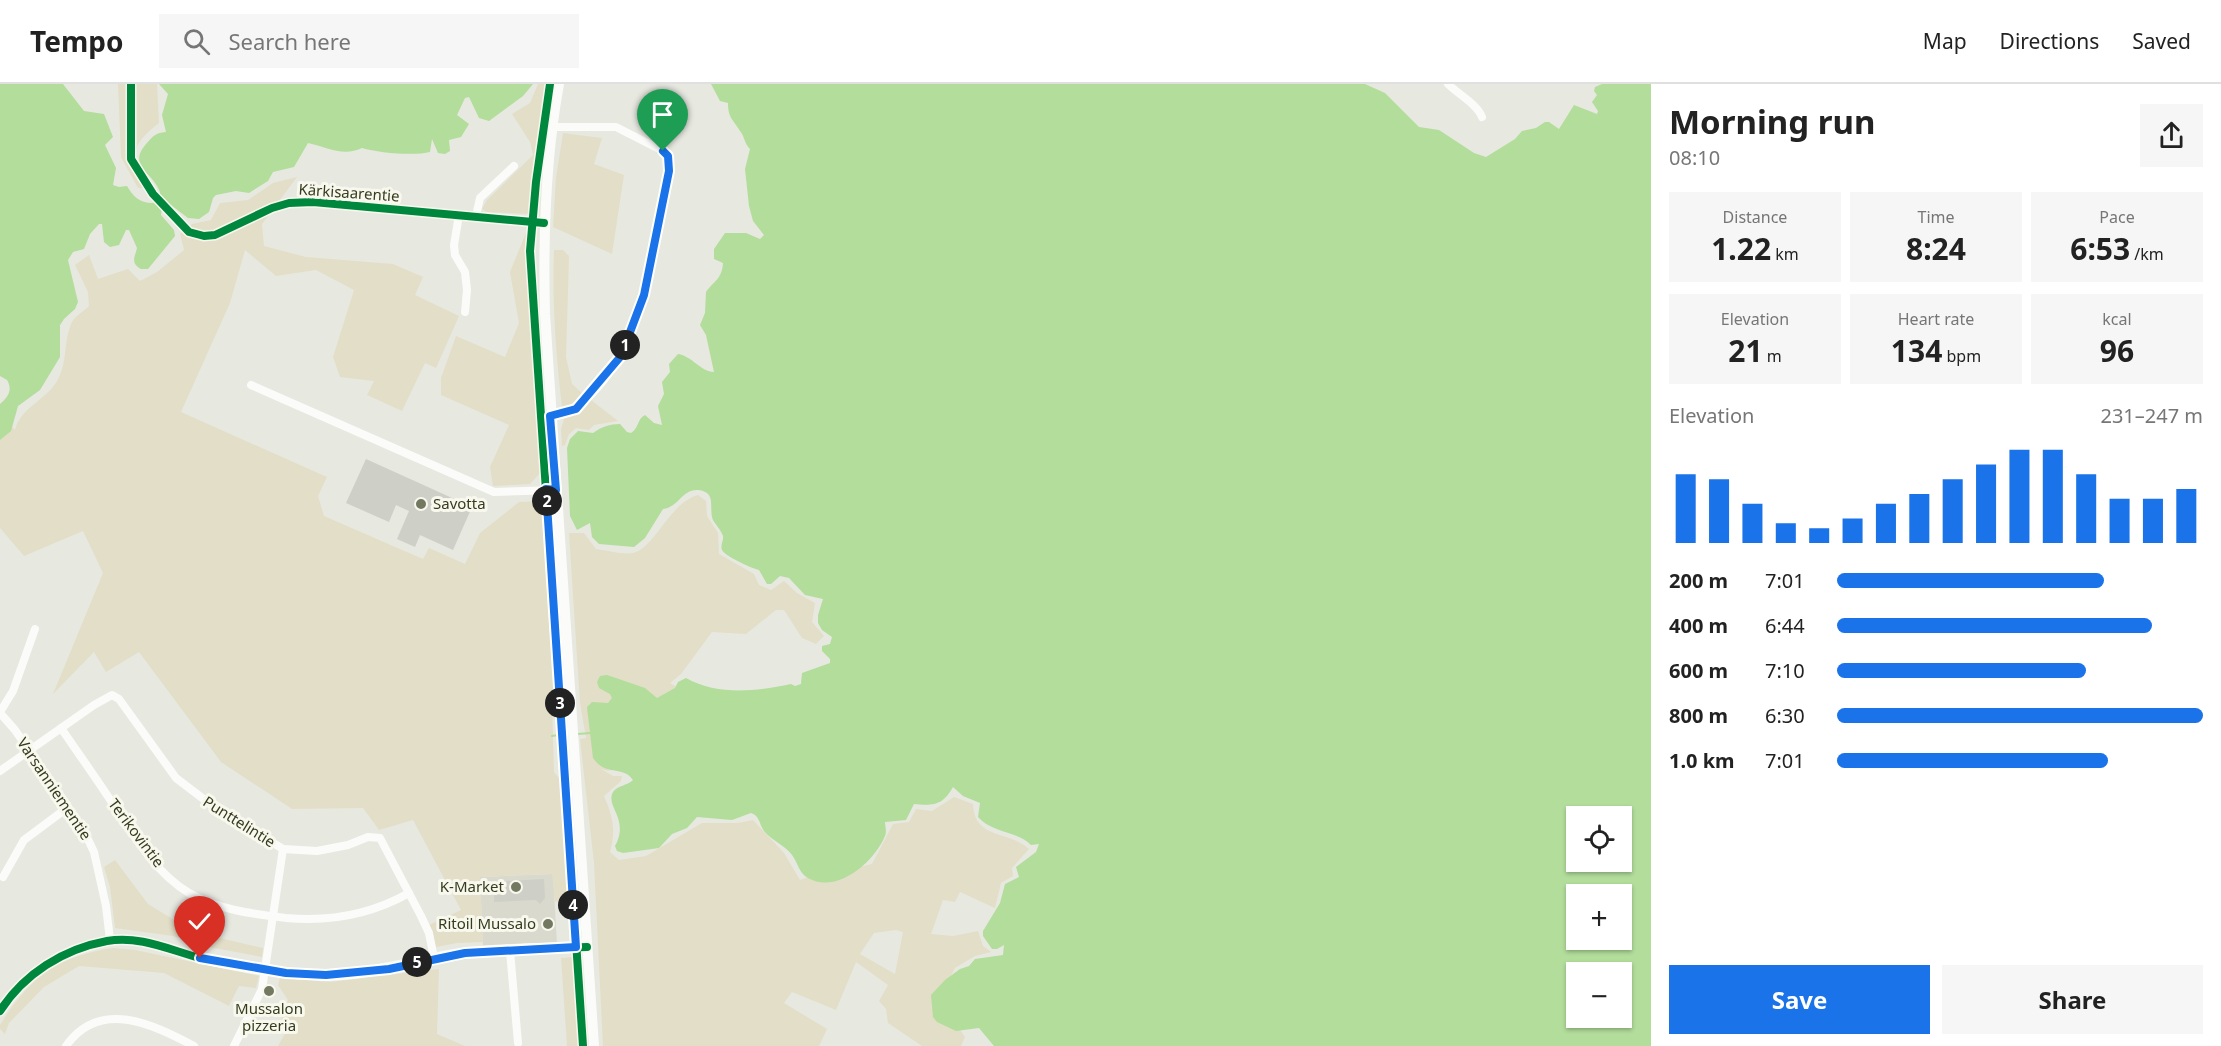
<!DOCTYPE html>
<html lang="en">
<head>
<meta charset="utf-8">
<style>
  :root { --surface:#fff; --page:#f6f6f6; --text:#222; --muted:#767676; --line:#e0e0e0; --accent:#1a73e8 }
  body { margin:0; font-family:"Noto Sans",sans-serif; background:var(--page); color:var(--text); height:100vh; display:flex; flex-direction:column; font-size:22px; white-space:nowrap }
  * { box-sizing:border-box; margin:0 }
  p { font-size:20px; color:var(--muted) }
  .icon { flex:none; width:33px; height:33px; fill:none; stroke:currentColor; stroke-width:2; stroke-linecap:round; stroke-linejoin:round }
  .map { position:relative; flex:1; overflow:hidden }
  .sheet { display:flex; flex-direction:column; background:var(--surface); width:570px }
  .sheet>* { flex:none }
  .tools { position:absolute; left:1566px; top:722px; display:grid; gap:12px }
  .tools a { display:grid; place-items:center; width:66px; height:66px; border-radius:0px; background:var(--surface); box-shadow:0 2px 4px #0004; font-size:30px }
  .pin { position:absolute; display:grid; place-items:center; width:51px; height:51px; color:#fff; margin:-62px -26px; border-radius:50% 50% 50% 0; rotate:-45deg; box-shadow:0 0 6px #0007 }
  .pin .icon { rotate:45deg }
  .km { position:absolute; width:30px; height:30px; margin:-15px; border-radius:50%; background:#222; color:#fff; font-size:16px; line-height:30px; text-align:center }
  .round { display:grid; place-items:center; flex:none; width:63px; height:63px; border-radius:0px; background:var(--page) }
  .overview { display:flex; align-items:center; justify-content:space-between; height:102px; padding:0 18px }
  h1 { font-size:33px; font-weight:700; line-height:45px }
  .stats { display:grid; grid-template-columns:repeat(3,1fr); gap:9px; height:102px; padding:6px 18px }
  .stats div { display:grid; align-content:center; border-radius:0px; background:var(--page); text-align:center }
  .stats b { font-size:30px; font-weight:700 }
  .stats small { font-size:16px; font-weight:400 }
  .stats p { font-size:16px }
  .chart { height:168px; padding:12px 18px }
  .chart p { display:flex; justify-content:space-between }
  .chart svg { width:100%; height:108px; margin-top:6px; stroke:var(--accent); stroke-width:6 }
  .button { display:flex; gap:12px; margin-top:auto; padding:12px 18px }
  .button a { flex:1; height:69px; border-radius:0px; background:var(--accent); color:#fff; font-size:24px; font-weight:700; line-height:69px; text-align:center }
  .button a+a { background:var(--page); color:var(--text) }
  ul { padding:0 18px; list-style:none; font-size:20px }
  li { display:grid; grid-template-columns:96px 72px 1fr; align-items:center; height:45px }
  li i { height:15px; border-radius:8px; background:var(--accent) }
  header { display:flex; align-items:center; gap:36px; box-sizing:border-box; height:84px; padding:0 30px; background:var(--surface); border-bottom:2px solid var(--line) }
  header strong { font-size:28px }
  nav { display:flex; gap:33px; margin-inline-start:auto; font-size:21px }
  .search { width:420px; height:54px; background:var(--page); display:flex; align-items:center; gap:15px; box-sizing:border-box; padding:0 21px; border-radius:0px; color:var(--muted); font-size:22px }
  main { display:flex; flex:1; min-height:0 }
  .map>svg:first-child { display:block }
  .built { fill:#d9dacd }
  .green { fill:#e3dec7; fill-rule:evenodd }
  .water { fill:#b2dd9b; fill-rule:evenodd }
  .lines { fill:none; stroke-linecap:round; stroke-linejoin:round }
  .stream { stroke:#b2dd9b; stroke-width:2 }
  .building { fill:#cecfc7 }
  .street { stroke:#fbfcfa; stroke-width:8 }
  .secondary { stroke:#fbfcfa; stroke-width:10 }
  .cycleway-casing { stroke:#f8f8ee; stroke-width:11 }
  .cycleway { stroke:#00873e; stroke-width:8 }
  .route-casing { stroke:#fff; stroke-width:12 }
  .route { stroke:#1a73e8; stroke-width:8 }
  .poi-dot { fill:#737961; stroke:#f8f8ee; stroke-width:2 }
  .labels { text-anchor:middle; stroke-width:6; stroke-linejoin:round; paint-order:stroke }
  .street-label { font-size:15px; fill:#353d1d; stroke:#f8f8ee }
  .poi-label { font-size:15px; fill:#353d1d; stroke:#f8f8ee; text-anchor:end }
</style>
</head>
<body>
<header>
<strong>Tempo</strong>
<div class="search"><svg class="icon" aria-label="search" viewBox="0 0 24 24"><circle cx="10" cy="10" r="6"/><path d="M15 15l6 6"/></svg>Search here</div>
<nav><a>Map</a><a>Directions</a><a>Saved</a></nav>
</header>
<main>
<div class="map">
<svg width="1651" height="962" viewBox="0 0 1651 962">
  <rect width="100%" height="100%" fill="#e7e8e0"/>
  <!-- built -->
  <path class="built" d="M553,790L557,860L483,863L480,793Z"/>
  <!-- green -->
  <g class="green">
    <path d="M118,0H157L159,39C127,64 132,71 153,103L138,104L121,73Z"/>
    <path d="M538,0H549L533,89L529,130L487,128L482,125L487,116L533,71L530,58L512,30L530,19Z"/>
    <path d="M563,49L602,54L594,80L624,91L612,170L553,143L556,94Z"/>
    <path d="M297,93L262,140L264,162L306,173L393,180L423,193L415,211L459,232L436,284L425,279L402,327L367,311L374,297L340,293L333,273L354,206L316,186L276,192L245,166L230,219L181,328L327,393L318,412L324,432L423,475L429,464L465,480L480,449L519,418L544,417L555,590L552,617L554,688L563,699L570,813L555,818L552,790L480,793L483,858L457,859L436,863L429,841L461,826L413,736L379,746L363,724L292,725L221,678L139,568L106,588L94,568L53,610L103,489L83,447L24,472L0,444V328L15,346C20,324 46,316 57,297C68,279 63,257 72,238C75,232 84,227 89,222L88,208L75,181L89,171L98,195L128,185L140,197L157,188L184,166L180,150L192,140L211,136L220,119L248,116L273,99Z"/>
    <path d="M528,144L542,387L530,400L493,402L490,383L509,341L441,311V294L456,252L505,273L519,239L510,188Z"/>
    <path d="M554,166H563L569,172L566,273L572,300L585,312L573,320L562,323C556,271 552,219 554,166Z"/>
    <path d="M591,316L618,337L594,341L589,346L576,344L569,350L565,361L562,362L561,345L564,335L578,330Z"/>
    <path d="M698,411L706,417L707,432L718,449L719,470L754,490L759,501L771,506L784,497L797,509L815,519L812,538L824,552L816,560L802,554L784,526H776L746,550L712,548L681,590L670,599L679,604L597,645L609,687L601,685L613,692H622L621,697L604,712C613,733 616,746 610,768L619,776L646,772L702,739H738L753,736L784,769L800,796L828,786L844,787L872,780L893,740L909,738L916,725L932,727L954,713L973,720C974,756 1009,746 1029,765L1012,784L1013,792L1001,799L995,824L960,808L955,818L943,816L931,850L953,852L978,847L983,862L991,868L975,872L955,884L946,902L956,940L965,953L961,962H922L888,939L886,925L879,917L888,901L856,878L836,926L792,908L784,919L827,945L819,962H603L594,779L580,655L586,654L580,619L569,449H584L596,465C606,466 622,471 633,469C655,464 669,419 698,411ZM896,846L903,848L895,890L860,870L874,849Z"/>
    <path d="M115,776L148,820L194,848L263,864L262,873L209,863L173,852L115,844L110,803L104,783Z"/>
    <path d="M113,864L135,866L259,892L256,904L239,902L229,922L164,889L79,882L44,903L9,939L5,950L0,945V941C29,894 58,872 113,864Z"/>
    <path d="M572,873L578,962H567L561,874Z"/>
    <path d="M439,885L437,950L465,962H278L287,946L281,937L288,916L278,901L280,894L330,898Z"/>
  </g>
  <!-- water -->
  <g class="water">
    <path d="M0,0H63L84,27L104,30L113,53L105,61L116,84L113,101L119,103L127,102C133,113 143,122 157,118L160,108C153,88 126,82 147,59C154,51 156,49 166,48L162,31L168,10L159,0H533L523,12L489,37L479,34L469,13L465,14L457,31L469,40L461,53L449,56L450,67L445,70L438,69L432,55L430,68C415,72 378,69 362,64C343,73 327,63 308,59L294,83L273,88L268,97L249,109L236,107L216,111L213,114L209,128L199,135L188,134L171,121L162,122L161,131L174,146L175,152L148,185H141C130,179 135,173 137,164L129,146H126L119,161L110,163L104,158L102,140H99L90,150L84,165L73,168L68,176L78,218L75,225L64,235L60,241V273L40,306L18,322L11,347L0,356V320C8,313 13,306 7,296L0,292Z"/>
    <path d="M711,0H1365L1385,9L1419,43L1439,46L1474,69L1486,73L1515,55L1522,47L1536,44L1545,38H1549L1559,45L1574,21L1597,30L1598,27L1592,18L1597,11L1594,7L1595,3L1602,0H1651V962H994L979,944L956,947L937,938L933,933L931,911L945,896L960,885L969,882L975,875L1003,871L1004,861L997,865H992L983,852V847L1000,819L1005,800L1019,793L1016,783L1036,768L1039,760L1031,761C1017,747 992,749 978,733L980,719L963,712L953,703C943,721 934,722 914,720L906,736L885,738C885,742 887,748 885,752C875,777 837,811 808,794C799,789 798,779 792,771C785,761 772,757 764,747C759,740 760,732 751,729L732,736L697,733L687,744L672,750L659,764L623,769L617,767L615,762C630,735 605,723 613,708C618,701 627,702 633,696C623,681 606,693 593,674L587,623L592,618L608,619L612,614L610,610L599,604L597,598L600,592L607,591L645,604L657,614L675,604L678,598L686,594C718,612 757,607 791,600L795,602L801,600L802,589L830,579V575L822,567V562L830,560L832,553L822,546L818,539V531L823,515L805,511L789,494L780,492L771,500H767L759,486C751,484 725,472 722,466C720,461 724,456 723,452C721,446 716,441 713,436C708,425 718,408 698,406C682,405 679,423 663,425L645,454L634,463L599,460L592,453L590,439L577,446L570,432L567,364L570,355L578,347L593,349C601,343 610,340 620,340L627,348L631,349C639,344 637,335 645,331L654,339L662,341L658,322L664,310L662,298L670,288L669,280L678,270C692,272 701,288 714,288L706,251L700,241L705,229L706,208C714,197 722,195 723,179L714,175V165L725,149H746L760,155L764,151L753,137L749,122L745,85L750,65C744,59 745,53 740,47C733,35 728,34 728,19L720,17ZM1576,732H1622V777H1576ZM1576,810H1622V855H1576ZM1576,888H1622V933H1576Z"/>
  </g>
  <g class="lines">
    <!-- stream -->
    <g class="stream">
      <path d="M578,650L590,649"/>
      <path d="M552,652L558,651"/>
    </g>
  </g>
  <!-- building -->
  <g class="building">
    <path d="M366,375L472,423L453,466L420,451L415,463L397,455L409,427L396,421L389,438L346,419Z"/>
    <path d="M544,795L545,814L540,820L536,816L494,818V808L487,809V798Z"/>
  </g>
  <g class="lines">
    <!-- street -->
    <g class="street">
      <path d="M131,0V75L153,110L189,148L204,152L215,151L272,124L289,119L313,118L544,139"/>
      <path d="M1448,0C1459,11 1477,20 1482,33"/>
      <path d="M459,131L454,161L455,171L465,188L467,206L465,228"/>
      <path d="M476,132L480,114L514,82"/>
      <path d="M251,301L494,408L556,406"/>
      <path d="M550,332C637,317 658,150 670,79L668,72L663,67L616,43H553"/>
      <path d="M0,628L13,607L35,545"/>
      <path d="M0,629L15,646L83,745L94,768L106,822L110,856"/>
      <path d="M61,644C76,666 91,687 105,708C129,743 152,787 189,809C219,826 253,830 286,834C330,838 370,831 409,809"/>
      <path d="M0,687L94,621L112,611L119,615L176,694L214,723L283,765L317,767L348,761L368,753L380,754L421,832L429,849L434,874"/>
      <path d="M3,793L24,756L67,724"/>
      <path d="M510,867L518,959"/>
      <path d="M66,962C100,914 152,940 194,962"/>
      <path d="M234,962L262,905L283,765"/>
    </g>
    <!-- secondary -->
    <g class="secondary">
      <path d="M559,0C545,76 543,153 545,230L594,962"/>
      <path d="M0,927C24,890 63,865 107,857C139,851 170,866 200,874C240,883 284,891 326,891C373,891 418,875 464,869C505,864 546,865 587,863"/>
    </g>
    <defs>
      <g id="cycleway">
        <path d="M131,0V75L153,110L189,148L204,152L215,151L272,124L289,119L313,118L544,139"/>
        <path d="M550,0L536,98L530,167L583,962"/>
        <path d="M0,927C24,890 63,865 107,857C139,851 170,866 200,874C240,883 284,891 326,891C373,891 418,875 464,869C505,864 546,865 587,863"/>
      </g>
    </defs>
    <!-- cycleway casing -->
    <use href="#cycleway" class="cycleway-casing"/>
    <!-- cycleway -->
    <use href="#cycleway" class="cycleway"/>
  </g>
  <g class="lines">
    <defs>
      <path id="route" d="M200,874L286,889L326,891L389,885L465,869L576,863L546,405L556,406L550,332L576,325L621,272L644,211L669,87L668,72L663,67"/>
    </defs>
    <!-- route casing -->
    <use href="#route" class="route-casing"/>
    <!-- route -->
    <use href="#route" class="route"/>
  </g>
  <!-- markers -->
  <g class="poi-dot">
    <circle cx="421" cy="420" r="6"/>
    <circle cx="516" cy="803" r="6"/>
    <circle cx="548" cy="840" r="6"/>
    <circle cx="269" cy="907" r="6"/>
  </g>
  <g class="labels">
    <!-- street labels -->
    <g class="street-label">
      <text transform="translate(349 109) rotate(4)" y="5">Kärkisaarentie</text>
      <text transform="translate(54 705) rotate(56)" y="5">Varsanniementie</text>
      <text transform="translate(239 738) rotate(32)" y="5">Punttelintie</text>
      <text transform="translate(136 749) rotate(53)" y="5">Terikovintie</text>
    </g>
    <!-- poi labels -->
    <g class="poi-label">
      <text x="433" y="425" text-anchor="start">Savotta</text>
      <text x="504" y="808">K-Market</text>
      <text x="536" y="845">Ritoil Mussalo</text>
      <text x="269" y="930" text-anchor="middle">Mussalon<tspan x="269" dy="17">pizzeria</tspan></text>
    </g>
  </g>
</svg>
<div class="tools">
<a><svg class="icon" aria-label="locate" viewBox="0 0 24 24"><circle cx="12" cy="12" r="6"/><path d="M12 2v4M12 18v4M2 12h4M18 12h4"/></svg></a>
<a>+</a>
<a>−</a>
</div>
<div class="pin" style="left:663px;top:67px;background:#1e9e55"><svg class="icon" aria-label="arrive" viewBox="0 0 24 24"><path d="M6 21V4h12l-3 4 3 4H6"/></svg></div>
<div class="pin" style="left:200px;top:874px;background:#d93025"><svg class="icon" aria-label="check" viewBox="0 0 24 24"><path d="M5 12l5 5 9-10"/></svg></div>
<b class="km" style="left:625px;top:261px">1</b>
<b class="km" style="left:547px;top:417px">2</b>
<b class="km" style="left:560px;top:619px">3</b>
<b class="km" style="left:573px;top:821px">4</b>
<b class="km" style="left:417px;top:878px">5</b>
</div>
<section class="sheet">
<div class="overview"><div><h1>Morning run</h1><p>08:10</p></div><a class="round"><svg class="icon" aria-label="share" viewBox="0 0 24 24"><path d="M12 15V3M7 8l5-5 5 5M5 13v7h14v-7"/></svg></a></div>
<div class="stats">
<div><p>Distance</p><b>1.22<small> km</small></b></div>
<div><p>Time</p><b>8:24</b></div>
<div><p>Pace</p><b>6:53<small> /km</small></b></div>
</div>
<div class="stats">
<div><p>Elevation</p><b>21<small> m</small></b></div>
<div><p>Heart rate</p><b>134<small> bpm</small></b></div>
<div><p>kcal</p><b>96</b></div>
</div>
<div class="chart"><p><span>Elevation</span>231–247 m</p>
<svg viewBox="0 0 160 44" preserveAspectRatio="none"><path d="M5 44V16M15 44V18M25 44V28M35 44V36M45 44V38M55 44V34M65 44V28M75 44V24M85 44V18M95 44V12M105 44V6M115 44V6M125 44V16M135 44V26M145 44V26M155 44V22"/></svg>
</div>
<ul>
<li><b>200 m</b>7:01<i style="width:73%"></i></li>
<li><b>400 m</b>6:44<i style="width:86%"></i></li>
<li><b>600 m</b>7:10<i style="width:68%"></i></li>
<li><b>800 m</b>6:30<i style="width:100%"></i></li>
<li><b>1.0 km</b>7:01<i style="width:74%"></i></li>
</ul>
<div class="button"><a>Save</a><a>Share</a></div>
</section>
</main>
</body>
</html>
